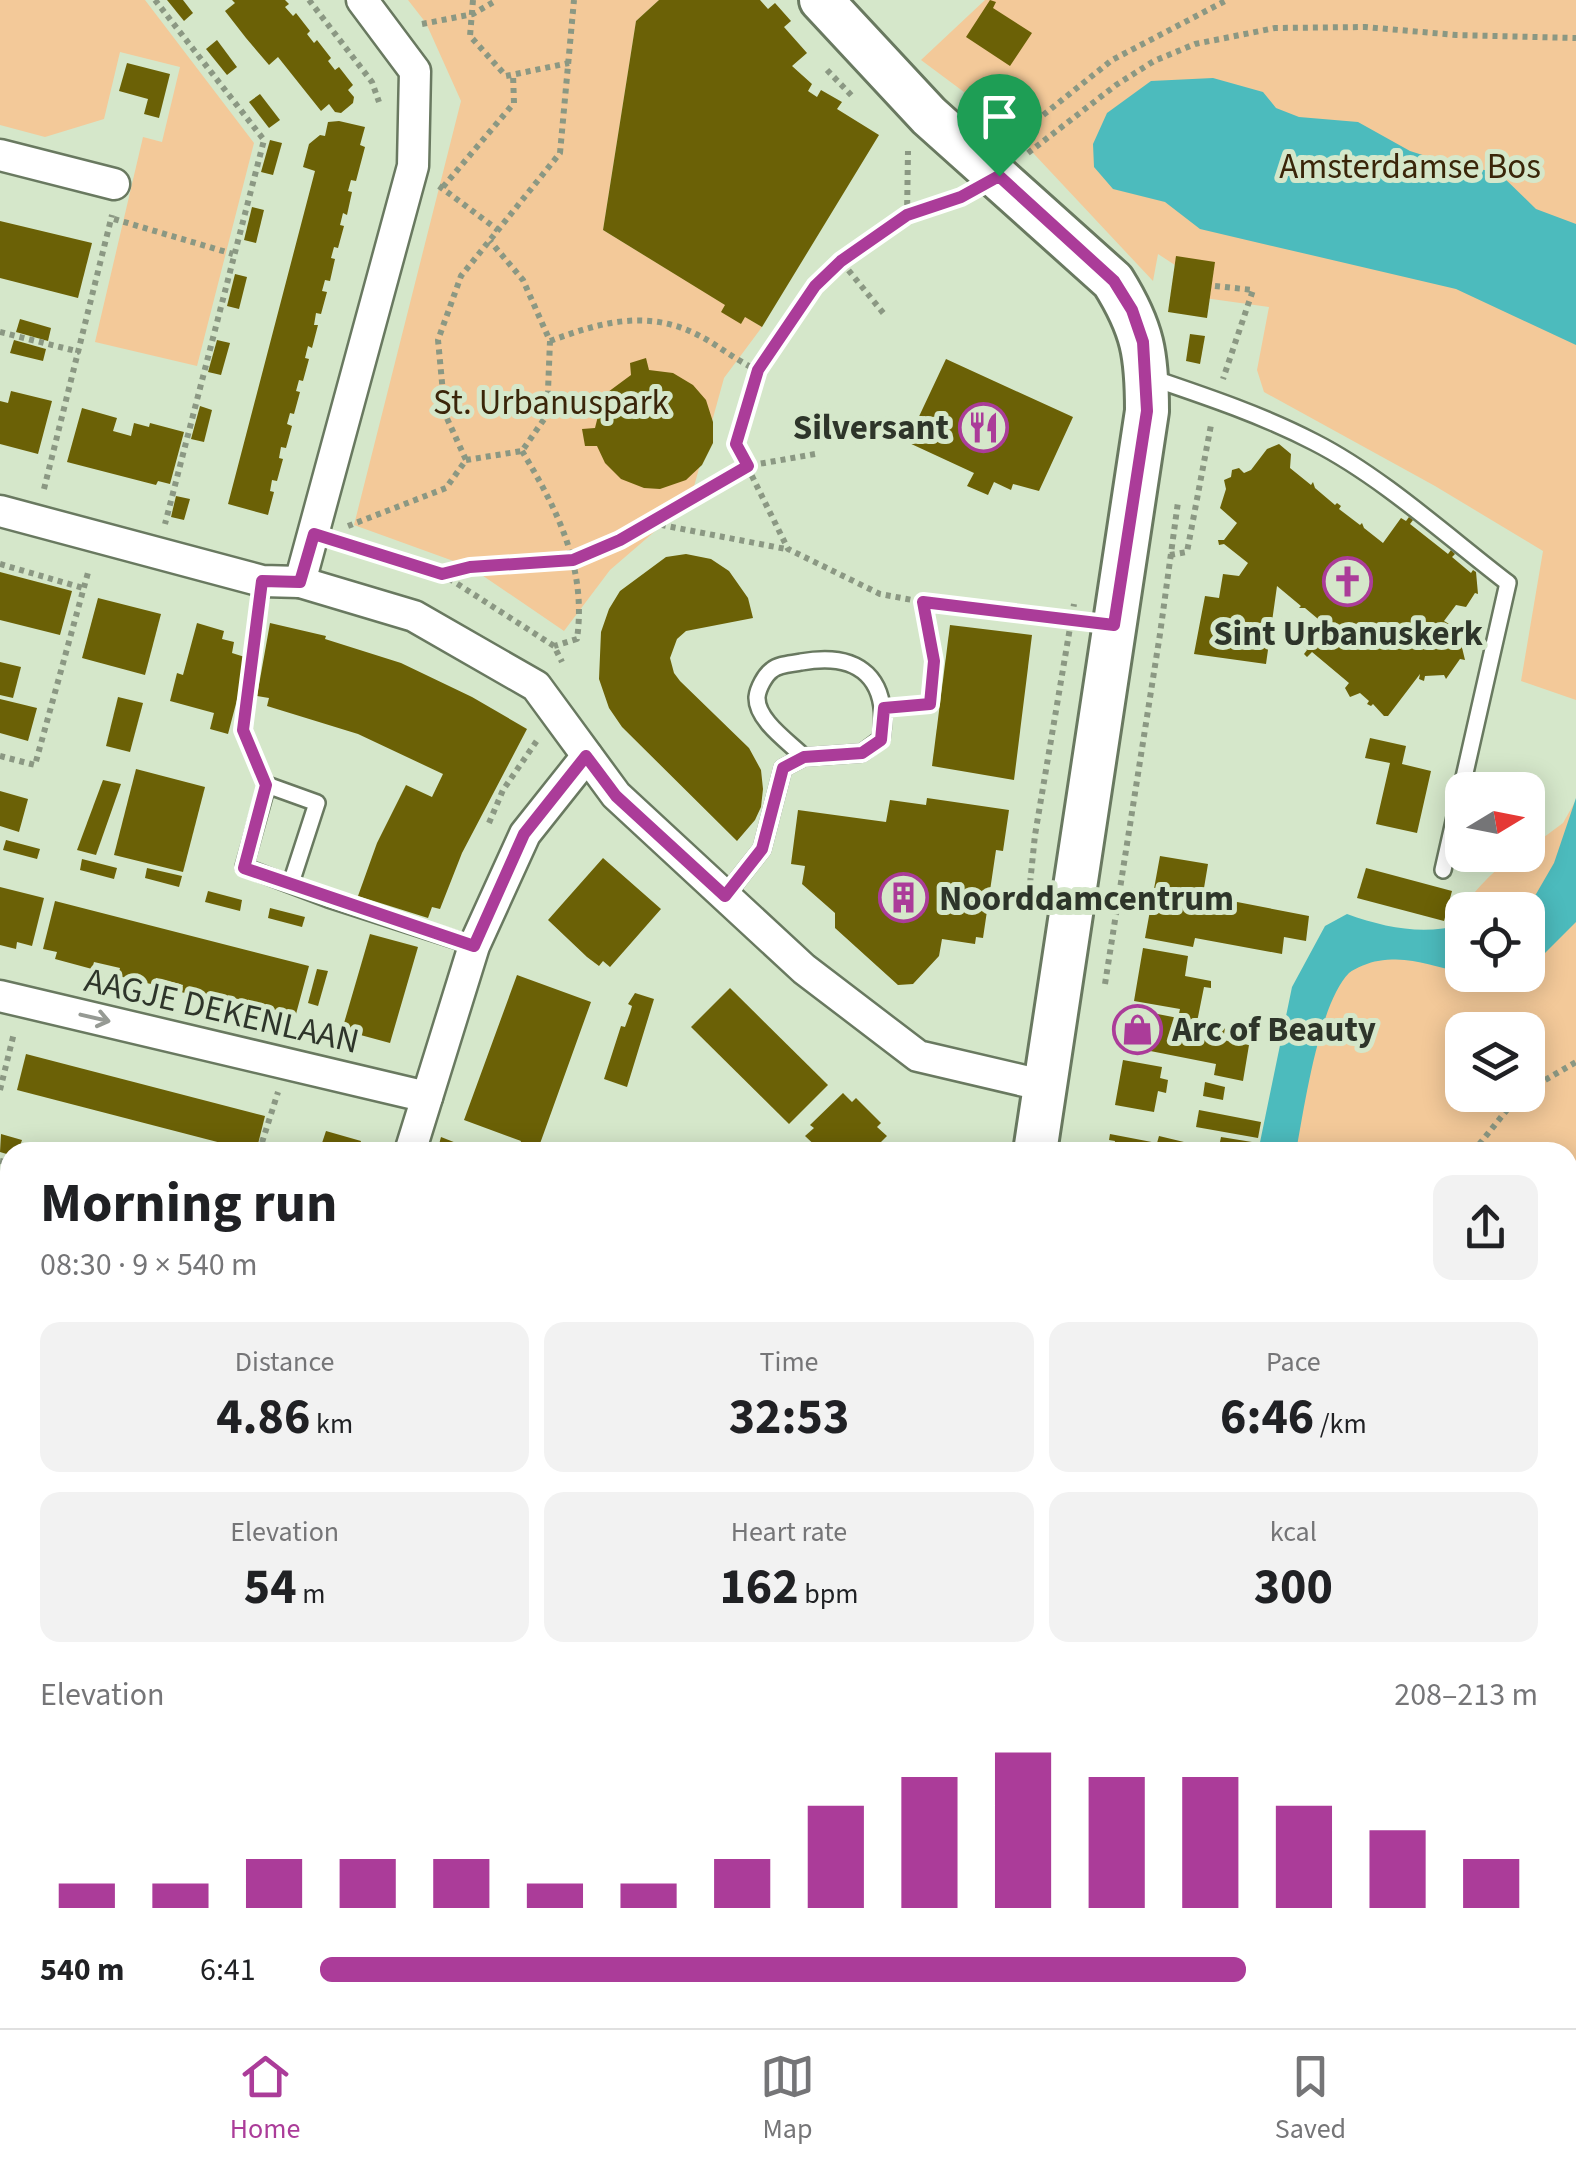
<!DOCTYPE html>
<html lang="en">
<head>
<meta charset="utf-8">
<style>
  :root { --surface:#fff; --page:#f2f2f2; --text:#202124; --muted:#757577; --line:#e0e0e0; --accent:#ab3c99 }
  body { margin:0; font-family:"Source Sans 3",sans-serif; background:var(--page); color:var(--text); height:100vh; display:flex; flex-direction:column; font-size:38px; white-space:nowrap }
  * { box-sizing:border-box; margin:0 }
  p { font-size:32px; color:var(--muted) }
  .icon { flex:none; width:55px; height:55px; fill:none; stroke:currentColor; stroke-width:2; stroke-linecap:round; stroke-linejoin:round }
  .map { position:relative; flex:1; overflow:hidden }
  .details { position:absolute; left:0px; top:1142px; width:1578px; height:888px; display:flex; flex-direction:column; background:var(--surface); border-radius:30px 30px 0 0; box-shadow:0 5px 25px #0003 }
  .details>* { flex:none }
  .needle { width:65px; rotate:80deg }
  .tools { position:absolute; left:1445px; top:772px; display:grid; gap:20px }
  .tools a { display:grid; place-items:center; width:100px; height:100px; border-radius:20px; background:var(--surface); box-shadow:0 5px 25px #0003; font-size:50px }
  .pin { position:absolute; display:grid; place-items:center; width:85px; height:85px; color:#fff; margin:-102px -42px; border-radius:50% 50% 50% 0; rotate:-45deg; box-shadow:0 0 10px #0007 }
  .pin .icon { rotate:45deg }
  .round { display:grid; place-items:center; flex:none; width:105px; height:105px; border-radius:20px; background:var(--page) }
  .summary { display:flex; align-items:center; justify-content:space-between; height:170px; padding:0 40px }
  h1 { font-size:55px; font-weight:700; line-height:75px }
  .figures { display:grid; grid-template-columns:repeat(3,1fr); gap:15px; height:170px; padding:10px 40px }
  .figures div { display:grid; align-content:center; border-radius:20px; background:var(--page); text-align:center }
  .figures b { font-size:50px; font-weight:700 }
  .figures small { font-size:28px; font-weight:400 }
  .figures p { font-size:28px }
  .chart { height:280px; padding:20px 40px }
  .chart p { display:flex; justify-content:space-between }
  .chart svg { width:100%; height:180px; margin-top:10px; stroke:var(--accent); stroke-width:6 }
  ul { padding:0 40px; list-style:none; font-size:32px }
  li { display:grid; grid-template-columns:160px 120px 1fr; align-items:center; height:75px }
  li i { height:25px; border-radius:12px; background:var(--accent) }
  .dock { display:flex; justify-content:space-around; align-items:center; height:140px; border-top:2px solid var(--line); background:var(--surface); font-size:28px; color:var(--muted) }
  .dock a { display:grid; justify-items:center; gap:5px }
  .dock .active { color:var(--accent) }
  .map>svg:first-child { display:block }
  .green { fill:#f3c999; fill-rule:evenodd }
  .water { fill:#4cbbbd }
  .building { fill:#6b6106 }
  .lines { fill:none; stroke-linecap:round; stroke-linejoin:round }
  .lane-casing { stroke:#697960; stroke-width:20 }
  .street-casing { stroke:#697960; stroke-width:35 }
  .secondary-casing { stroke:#697960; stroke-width:48 }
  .path { stroke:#8b9883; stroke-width:6; stroke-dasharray:5 5; stroke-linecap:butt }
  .lane { stroke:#fff; stroke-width:15 }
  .street { stroke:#fff; stroke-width:30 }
  .secondary { stroke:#fff; stroke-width:42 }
  .oneway { stroke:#969a94 }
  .route-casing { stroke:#fff; stroke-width:20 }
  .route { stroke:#ab3c99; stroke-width:12 }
  .labels { text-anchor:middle; stroke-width:10; stroke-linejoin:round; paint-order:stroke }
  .park-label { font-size:35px; fill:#3a2509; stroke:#d5e7ca }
  .poi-label { font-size:35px; font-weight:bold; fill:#2e352a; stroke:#d5e7ca; text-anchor:start }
  .street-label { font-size:35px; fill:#2e352a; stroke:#d5e7ca }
</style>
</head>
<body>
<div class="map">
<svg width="1576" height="2028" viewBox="0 0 1576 2028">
  <rect width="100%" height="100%" fill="#d5e7ca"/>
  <!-- green -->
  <g class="green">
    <path d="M0,0H145L254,143L197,366L95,342L143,137L162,142L180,67L120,52L104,119L45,137L0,125Z"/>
    <path d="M408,0H659L636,21L603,230L762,327L724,378L690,501L610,570L564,631L470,567L354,525L461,101L426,23Z"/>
    <path d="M985,0H1576V700L1521,681L1543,551L1435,486L1264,392L1257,370L1269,307L1183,295L1178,267L1158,254L1153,281L1003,121L921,60Z"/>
    <path d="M1576,800V2028H1120L1121,2020H1568V1152H1291L1335,922L1428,956C1448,929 1493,855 1528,855V849L1563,823ZM1462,910H1528V975H1462ZM1462,1030H1528V1095H1462Z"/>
  </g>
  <!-- water -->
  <g class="water">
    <path d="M1213,78L1263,92L1276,108L1299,117L1358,122L1410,151L1457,166L1498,172L1536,209L1576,224V345L1456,289L1200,229L1165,202L1113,189L1094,167L1093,144L1107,113L1151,81Z"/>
    <path d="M1576,798V922L1540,958L1528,965V910H1512L1532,901L1554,863Z"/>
    <path d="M1347,914C1386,928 1422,935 1462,925V971C1431,968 1413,955 1378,961C1370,962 1355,968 1349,973C1319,1003 1304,1109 1296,1152H1258L1292,987L1325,926Z"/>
  </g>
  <!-- building -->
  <g class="building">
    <path d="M167,0H183L193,13L184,21Z"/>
    <path d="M232,0H285L289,4L285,7L293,16L296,13L310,31L307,34L314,43L317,40L331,58L328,61L335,70L339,67L353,85L348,90L354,97L353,103L341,113L335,112L329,104L321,111L278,57L269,65L246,38L225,11L235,3Z"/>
    <path d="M659,0H760L768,9L775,3L791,21L784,27L807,53L792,66L812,84L808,91L817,97L821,90L842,102L837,109L879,135L762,327L745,317L741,324L721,312L725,305L603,230L636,21Z"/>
    <path d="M990,0L996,2L993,8L1032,33L1010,66L966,37Z"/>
    <path d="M217,40L237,67L227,75L206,49Z"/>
    <path d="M127,63L170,74L159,118L144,114L148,99L119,91Z"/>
    <path d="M260,94L280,120L269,128L249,102Z"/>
    <path d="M339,121L365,127L360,145L365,147L356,181L351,180L348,191L352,192L347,215L343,213L340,225L344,226L338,248L334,247L331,258L335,259L330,281L325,280L322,291L327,292L321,314L316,313L314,325H318L312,348L308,346L305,358L309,359L303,381L299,380L296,391L300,392L294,414L290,413L287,424L292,426L286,448L281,447L279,458L283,459L277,481L272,480L270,491L274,492L268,515L228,504L315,171L303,167L309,144L320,135L325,136L328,122Z"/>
    <path d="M270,140L282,143L273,175L261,172Z"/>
    <path d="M252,207L264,210L256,243L244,240Z"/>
    <path d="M0,221L92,243L78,298L0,278Z"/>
    <path d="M1176,256L1215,262L1207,318L1168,312Z"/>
    <path d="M235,274L247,277L239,309L227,306Z"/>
    <path d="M20,319L51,328L48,341L16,332Z"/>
    <path d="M1190,334L1205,336L1200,364L1186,361Z"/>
    <path d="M14,340L46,349L43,361L10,353Z"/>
    <path d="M217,340L230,343L221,375L208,372Z"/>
    <path d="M646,358L649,370L673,373L693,385L706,400L713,422V443L702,465L686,480L660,489L644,488L621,479L605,463L597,446H585L582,429L595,428L601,404L608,392L631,375L630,363Z"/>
    <path d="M946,359L1073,417L1039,491L1013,484L1011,490L994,482L988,495L967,486L974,473L907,442Z"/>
    <path d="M11,391L52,401L38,454L0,444V401L8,403Z"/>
    <path d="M200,406L212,410L204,442L191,439Z"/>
    <path d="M82,408L117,418L113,431L131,436L134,423L149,427L150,423L184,432L170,484L158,481L156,485L67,462Z"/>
    <path d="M1279,444L1291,454L1290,468L1311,485L1313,482L1315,488L1335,505L1337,503L1341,506L1339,509L1360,525L1362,523L1364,528L1383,543L1401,518L1406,521L1409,517L1413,520L1410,524L1448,554L1451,550L1455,554L1452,557L1471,573L1473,570L1476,572L1478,594L1475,593L1466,607L1456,605L1444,621L1463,632L1459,635L1465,660L1460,659L1446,679L1444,675L1425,676L1424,681L1419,679L1420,674L1388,716H1384L1373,704L1371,706L1367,704L1369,701L1360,693L1350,697L1345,688L1349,683L1312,652L1307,657L1304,654L1307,650L1303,646L1324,624L1305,608H1299L1301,606L1277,586L1266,664L1194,654L1205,596L1219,598L1223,574L1239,576L1248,563L1224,544L1219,545L1218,540H1224L1237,523L1220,508L1226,489L1224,480L1231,477L1232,470L1239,468L1244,473L1251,470L1267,449Z"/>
    <path d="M176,496L190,499L184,520L171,517Z"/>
    <path d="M686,554L711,559L729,571L748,598L753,618L686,631L677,639L670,658L674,673L680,681L749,748L761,770L763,789L761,807L755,820L737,841L622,727L609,708L599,679L601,632L609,609L620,591L666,557Z"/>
    <path d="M0,572L72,591L60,635L0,620Z"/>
    <path d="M98,598L161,614L145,675L82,658Z"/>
    <path d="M197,623L224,631L222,639L234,642L232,653L248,658L228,734L210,729L214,713L170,701L177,673L183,675Z"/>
    <path d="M270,623L326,636L325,639L401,663L472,697L527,729L462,853L440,909L432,907L428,918L358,896L377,843L406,785L432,797L443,774L358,734L267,706L269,698L257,696Z"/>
    <path d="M950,625L1032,635L1014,780L932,766Z"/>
    <path d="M0,662L21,667L13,698L0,695Z"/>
    <path d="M118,697L143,703L130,752L106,746Z"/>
    <path d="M0,699L37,708L28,741L0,733Z"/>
    <path d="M1370,738L1406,746L1402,764L1431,771L1417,833L1376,824L1390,763L1365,758Z"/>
    <path d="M136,769L205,787L183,872L114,855Z"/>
    <path d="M103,780L121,784L96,855L77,850Z"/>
    <path d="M0,791L28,799L19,832L0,826Z"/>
    <path d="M927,798L1009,810L1003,851L996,850L983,938L976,937L975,944L942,939L939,956L913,984L898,985L835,928V913L802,884L805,866L791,864L798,810L886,822L890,800L926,805Z"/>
    <path d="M6,840L40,849L37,859L3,850Z"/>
    <path d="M1160,856L1208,864L1204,888L1233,895L1232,901L1309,916L1306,941L1284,937L1282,954L1195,938L1193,947L1145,938Z"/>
    <path d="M603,858L661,909L610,967L603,961L599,966L587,957L548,920Z"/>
    <path d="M82,859L117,868L114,879L80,870Z"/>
    <path d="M147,868L182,876L179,887L145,878Z"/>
    <path d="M1366,868L1452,891L1444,921L1357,898Z"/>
    <path d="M0,887L44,898L32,946L17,942L16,949L0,945Z"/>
    <path d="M208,891L242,900L240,911L205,902Z"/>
    <path d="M55,901L309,966L296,1014L282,1010L280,1017L243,1008L245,1001L220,994L218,1001L181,992L183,985L162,979L156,978L155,985L118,976L120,968L94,962L92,969L55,959L57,952L43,949Z"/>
    <path d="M270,908L305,917L302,927L268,918Z"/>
    <path d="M370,934L418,947L390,1043L342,1030Z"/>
    <path d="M1143,948L1188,956L1185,976L1211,981V988L1204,987L1197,1022L1225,1028L1223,1040L1249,1045L1243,1081L1214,1075L1216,1064L1125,1046L1132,1009L1178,1018L1180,1009L1134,1001Z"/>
    <path d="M317,969L328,971L318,1006L308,1003Z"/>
    <path d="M517,975L591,1002L537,1152L518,1150L521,1141L464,1120Z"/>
    <path d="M730,988L828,1085L789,1124L691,1027Z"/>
    <path d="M635,993L654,999L627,1087L604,1079L621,1026L625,1027L630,1013L632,1006L628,1004Z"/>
    <path d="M26,1054L265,1116L256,1152L17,1090Z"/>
    <path d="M1123,1060L1162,1067L1160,1078L1168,1080L1166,1093L1158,1091L1154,1112L1115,1105Z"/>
    <path d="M1205,1082L1225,1087L1223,1100L1203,1096Z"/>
    <path d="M843,1093L852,1102L856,1098L881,1123L877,1127L887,1136L871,1152H822L805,1136L814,1128L810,1125Z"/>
    <path d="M1199,1110L1261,1122L1258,1138L1196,1127Z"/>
    <path d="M326,1131L361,1141L358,1152H319Z"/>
    <path d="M1,1134L22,1140L18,1152H10V1155L0,1152Z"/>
    <path d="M1110,1134L1157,1143L1159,1136L1184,1142V1146L1209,1152H1107L1108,1148L1114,1149L1115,1141L1109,1140Z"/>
    <path d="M441,1137L479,1152H437Z"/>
    <path d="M1221,1137L1252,1142L1251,1152H1218Z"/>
    <path d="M0,1237L10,1240V1278L0,1276Z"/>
    <path d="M0,1370L10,1372V1412L0,1410Z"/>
    <path d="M0,1559L10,1562V1600L0,1598Z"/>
    <path d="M0,1729L10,1730V1787L0,1786Z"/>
    <path d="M0,1900L10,1902V1959L0,1957Z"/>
    <path d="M321,2020H391L395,2021L394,2028H319Z"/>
    <path d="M536,2020H632L630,2028H563Z"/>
    <path d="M701,2020H778L777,2028H700Z"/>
    <path d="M964,2020H1018L1017,2028H998Z"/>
    <path d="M1031,2020H1101L1099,2028H1030Z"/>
  </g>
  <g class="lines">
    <defs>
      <g id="lane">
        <path d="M1149,377C1205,396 1262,415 1314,442C1381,476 1448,537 1508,583L1443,870"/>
        <path d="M291,883L317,803L267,785L244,867L328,899L474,946"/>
        <path d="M725,896L762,849L783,768L804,757L862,753L881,739C890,680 861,651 801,662C792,664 779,664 772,670C765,675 758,688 757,697C756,720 789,742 804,757"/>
      </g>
      <g id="street">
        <path d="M0,155L114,184"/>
        <path d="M0,511L262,581L300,582L414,616L536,686L616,795L804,969L918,1056L1046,1086"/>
        <path d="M300,582L413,166L415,71L362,0"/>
        <path d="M0,996L427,1097"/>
        <path d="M410,1152L474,946L525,834L587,756"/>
        <path d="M0,1312L10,1314"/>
        <path d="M0,1677L10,1679"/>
        <path d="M0,2015L10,2017"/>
        <path d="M34,2020L84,2028"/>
        <path d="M255,2028V2020"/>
      </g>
      <g id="secondary">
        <path d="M821,0L929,116L1113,281C1143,329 1147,355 1147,411L1035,1152"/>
        <path d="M891,2028L892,2020"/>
      </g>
    </defs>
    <!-- lane casing -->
    <use href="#lane" class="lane-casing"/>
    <!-- street casing -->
    <use href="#street" class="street-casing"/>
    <!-- secondary casing -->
    <use href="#secondary" class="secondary-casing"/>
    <!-- path -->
    <g class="path">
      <path d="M155,0L264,140L165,524"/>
      <path d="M309,0L372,82L379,102"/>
      <path d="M473,0L470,36L506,76L569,63"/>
      <path d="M422,24L473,14L497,0"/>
      <path d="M827,70L853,97"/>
      <path d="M1012,140L1112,60L1227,0"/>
      <path d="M1028,153L1116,85L1154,61L1195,44L1275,28L1365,27L1456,35L1576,38"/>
      <path d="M439,186L498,230"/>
      <path d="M443,187L514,103L513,74"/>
      <path d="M907,215L908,151"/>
      <path d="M114,219L233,254"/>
      <path d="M841,261L907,215L963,195"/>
      <path d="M1215,286L1253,290L1223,379"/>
      <path d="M0,332L80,352"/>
      <path d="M550,341C599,323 645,309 696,334C717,344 735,360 757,370"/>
      <path d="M522,451C557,509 587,568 577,639L554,646"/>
      <path d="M815,454L747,466L737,444L757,370L815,286L841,261L884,314"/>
      <path d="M466,460L522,451L547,415L550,341L523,280L490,241"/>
      <path d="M44,489L112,215"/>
      <path d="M651,523L786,549"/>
      <path d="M348,526L446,488L466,460L445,414L438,340L461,276L560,153L574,0"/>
      <path d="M345,543L442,574L554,646L562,662"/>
      <path d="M1170,555L1187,552L1211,425"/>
      <path d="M0,564L83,588"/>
      <path d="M443,574L470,567L573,560L620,540L747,466L788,549L880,594L923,602L934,661L930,704L905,706"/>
      <path d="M923,602L1071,620"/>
      <path d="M258,612L243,730L258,765"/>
      <path d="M0,756L35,765L89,569"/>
      <path d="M489,823L503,790L538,739"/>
      <path d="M1028,903L1035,835L1074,604"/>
      <path d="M1105,984L1160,634L1178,502"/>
      <path d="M0,1090L14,1033"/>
      <path d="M1528,1090L1576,1062"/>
      <path d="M259,1152L278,1092"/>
      <path d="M1473,1152L1519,1095"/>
      <path d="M0,1161L10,1163"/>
      <path d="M0,1363L10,1365"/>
      <path d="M0,1487L10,1489"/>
      <path d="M0,1628L10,1631"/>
      <path d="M0,1716L10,1717"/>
      <path d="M0,1852L10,1853"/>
      <path d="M302,2020V2028"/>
      <path d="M845,2028L847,2020"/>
      <path d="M1242,2028L1244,2020"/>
    </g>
    <!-- lane -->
    <use href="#lane" class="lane"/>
    <!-- street -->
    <use href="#street" class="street"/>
    <!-- secondary -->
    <use href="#secondary" class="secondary"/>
  </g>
  <!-- one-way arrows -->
  <defs><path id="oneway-shaft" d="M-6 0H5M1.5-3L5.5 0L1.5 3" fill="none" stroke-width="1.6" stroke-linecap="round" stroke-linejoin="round" transform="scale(2.5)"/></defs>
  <use class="oneway" href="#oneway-shaft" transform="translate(95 1018) rotate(13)"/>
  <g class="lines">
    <defs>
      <path id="route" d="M999,176L1114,281L1132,310L1143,342L1147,411L1114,625L923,602L934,661L930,704L884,708L881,740L862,753L804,757L783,768L762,849L725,896L616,796L586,756L524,834L474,946L244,868L266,785L243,730L262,581L300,582L314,534L442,574L470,567L573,560L620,540L748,466L736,444L758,370L815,286L841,261L907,215L961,197Z"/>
    </defs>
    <!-- route casing -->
    <use href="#route" class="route-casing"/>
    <!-- route -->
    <use href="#route" class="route"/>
  </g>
  <!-- icons -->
  <defs>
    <symbol id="restaurant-ring" viewBox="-11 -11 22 22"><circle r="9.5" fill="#d5e7ca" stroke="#ab3c99" stroke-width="1.5"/><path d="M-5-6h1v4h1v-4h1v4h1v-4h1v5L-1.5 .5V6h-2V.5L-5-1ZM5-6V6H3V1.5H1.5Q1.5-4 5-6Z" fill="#ab3c99"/></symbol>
    <symbol id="church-ring" viewBox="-11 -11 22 22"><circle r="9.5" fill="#d5e7ca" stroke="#ab3c99" stroke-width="1.5"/><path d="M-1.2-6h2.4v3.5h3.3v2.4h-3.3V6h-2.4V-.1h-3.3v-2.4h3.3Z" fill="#ab3c99"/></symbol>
    <symbol id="building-ring" viewBox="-11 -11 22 22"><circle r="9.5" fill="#d5e7ca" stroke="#ab3c99" stroke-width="1.5"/><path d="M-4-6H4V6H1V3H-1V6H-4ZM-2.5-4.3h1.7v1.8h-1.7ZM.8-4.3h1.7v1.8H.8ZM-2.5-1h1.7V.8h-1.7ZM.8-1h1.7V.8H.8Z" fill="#ab3c99"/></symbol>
    <symbol id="shop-ring" viewBox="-11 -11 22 22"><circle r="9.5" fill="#d5e7ca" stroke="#ab3c99" stroke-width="1.5"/><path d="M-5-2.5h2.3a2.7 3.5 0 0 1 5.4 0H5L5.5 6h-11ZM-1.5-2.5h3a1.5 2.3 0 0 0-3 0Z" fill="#ab3c99"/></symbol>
  </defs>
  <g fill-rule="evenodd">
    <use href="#restaurant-ring" x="956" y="400" width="55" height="55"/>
    <use href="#church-ring" x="1320" y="554" width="55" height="55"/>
    <use href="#building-ring" x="876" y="870" width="55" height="55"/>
    <use href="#shop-ring" x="1110" y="1002" width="55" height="55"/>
  </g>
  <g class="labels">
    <!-- park labels -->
    <g class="park-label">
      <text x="1410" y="178">Amsterdamse Bos</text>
      <text x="551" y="414">St. Urbanuspark</text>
    </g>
    <!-- poi labels -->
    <g class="poi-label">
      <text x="949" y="439" text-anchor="end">Silversant</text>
      <text x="1348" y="645" text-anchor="middle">Sint Urbanuskerk</text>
      <text x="939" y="910">Noorddamcentrum</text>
      <text x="1172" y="1041">Arc of Beauty</text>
    </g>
    <!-- street labels -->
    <g class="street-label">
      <text transform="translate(222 1010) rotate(13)" y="12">AAGJE DEKENLAAN</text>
    </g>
  </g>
</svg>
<div class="tools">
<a><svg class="needle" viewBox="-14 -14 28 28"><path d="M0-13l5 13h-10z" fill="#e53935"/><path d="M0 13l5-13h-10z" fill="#757577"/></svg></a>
<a><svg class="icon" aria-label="locate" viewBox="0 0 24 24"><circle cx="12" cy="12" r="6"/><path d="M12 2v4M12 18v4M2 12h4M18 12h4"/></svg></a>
<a><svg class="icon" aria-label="layers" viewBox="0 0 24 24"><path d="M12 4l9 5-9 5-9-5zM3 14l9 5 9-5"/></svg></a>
</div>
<div class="pin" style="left:999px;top:176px;background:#1e9e55"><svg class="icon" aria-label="arrive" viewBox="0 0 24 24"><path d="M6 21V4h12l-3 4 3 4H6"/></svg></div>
<section class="details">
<div class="summary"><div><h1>Morning run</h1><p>08:30 · 9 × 540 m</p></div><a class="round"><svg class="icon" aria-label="share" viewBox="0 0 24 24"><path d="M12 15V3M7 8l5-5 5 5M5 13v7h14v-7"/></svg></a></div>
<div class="figures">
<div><p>Distance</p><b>4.86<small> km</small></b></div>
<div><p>Time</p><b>32:53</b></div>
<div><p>Pace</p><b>6:46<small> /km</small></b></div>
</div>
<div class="figures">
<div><p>Elevation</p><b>54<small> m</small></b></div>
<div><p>Heart rate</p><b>162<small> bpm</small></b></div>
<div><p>kcal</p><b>300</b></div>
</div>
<div class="chart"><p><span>Elevation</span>208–213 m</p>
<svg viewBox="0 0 160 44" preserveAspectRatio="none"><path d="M5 44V38M15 44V38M25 44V32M35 44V32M45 44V32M55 44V38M65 44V38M75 44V32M85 44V19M95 44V12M105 44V6M115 44V12M125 44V12M135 44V19M145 44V25M155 44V32"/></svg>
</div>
<ul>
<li><b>540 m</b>6:41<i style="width:76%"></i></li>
</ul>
</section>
</div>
<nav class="dock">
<a class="active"><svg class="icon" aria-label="home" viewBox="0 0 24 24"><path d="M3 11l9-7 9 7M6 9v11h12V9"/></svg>Home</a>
<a><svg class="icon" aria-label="map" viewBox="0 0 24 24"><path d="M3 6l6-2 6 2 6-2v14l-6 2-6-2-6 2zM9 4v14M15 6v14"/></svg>Map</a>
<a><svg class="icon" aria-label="saved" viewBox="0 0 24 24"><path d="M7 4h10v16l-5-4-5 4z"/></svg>Saved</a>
</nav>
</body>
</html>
